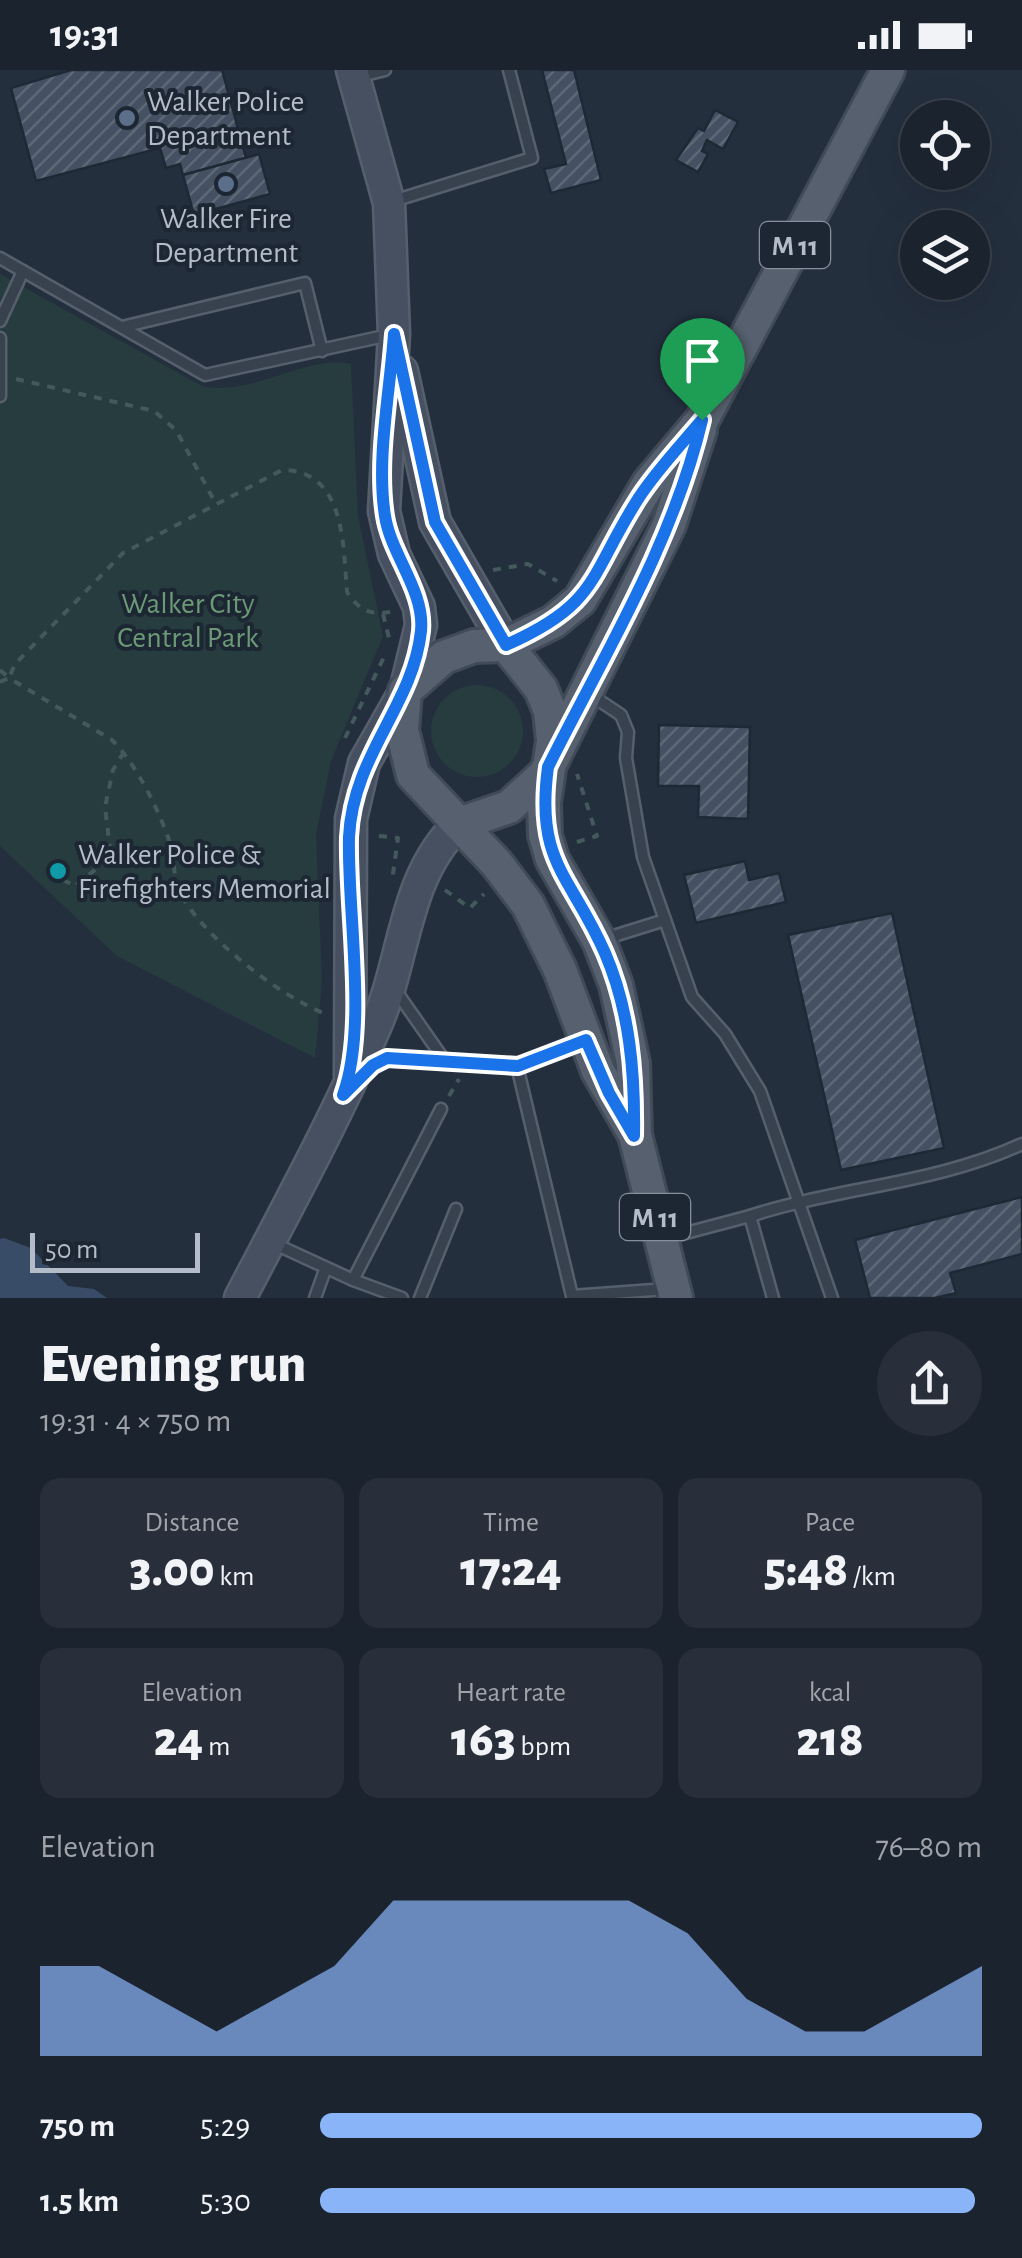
<!DOCTYPE html>
<html lang="en">
<head>
<meta charset="utf-8">
<style>
  :root { --surface:#1b232e; --page:#282f3a; --text:#f1f3f6; --muted:#a0a4aa; --line:#39404a; --accent:#8ab4f8 }
  body { margin:0; font-family:"Alegreya Sans",sans-serif; background:var(--page); color:var(--text); height:100vh; display:flex; flex-direction:column; font-size:38px; white-space:nowrap }
  * { box-sizing:border-box; margin:0 }
  p { font-size:32px; color:var(--muted) }
  .icon { flex:none; width:55px; height:55px; fill:none; stroke:currentColor; stroke-width:2; stroke-linecap:round; stroke-linejoin:round }
  .map { position:relative; height:1228px; overflow:hidden }
  .panel { display:flex; flex-direction:column; background:var(--surface); flex:1 }
  .panel>* { flex:none }
  .buttons { position:absolute; left:900px; top:30px; display:grid; gap:20px }
  .buttons a { display:grid; place-items:center; width:90px; height:90px; border-radius:50%; background:var(--surface); box-shadow:0 10px 40px #0002,0 0 0 2px var(--line); font-size:50px }
  .scale { position:absolute; left:30px; bottom:25px; width:170px; box-sizing:border-box; padding-left:10px; border:5px solid #b4bcc9; border-top:0; font-size:28px; line-height:35px; white-space:nowrap; color:#b4bcc9; -webkit-text-stroke:8px #1d2633; paint-order:stroke }
  .pin { position:absolute; display:grid; place-items:center; width:85px; height:85px; color:#fff; margin:-102px -42px; border-radius:50% 50% 50% 0; rotate:-45deg; box-shadow:0 0 10px #0007 }
  .pin .icon { rotate:45deg }
  .round { display:grid; place-items:center; flex:none; width:105px; height:105px; border-radius:52px; background:var(--page) }
  .overview { display:flex; align-items:center; justify-content:space-between; height:170px; padding:0 40px }
  h1 { font-size:55px; font-weight:800; line-height:75px }
  .metrics { display:grid; grid-template-columns:repeat(3,1fr); gap:15px; height:170px; padding:10px 40px }
  .metrics div { display:grid; align-content:center; border-radius:20px; background:var(--page); text-align:center }
  .metrics b { font-size:50px; font-weight:800 }
  .metrics small { font-size:28px; font-weight:400 }
  .metrics p { font-size:28px }
  .chart { height:280px; padding:20px 40px }
  .chart p { display:flex; justify-content:space-between }
  .chart svg { width:100%; height:180px; margin-top:10px; fill:var(--accent); opacity:.7 }
  ul { padding:0 40px; list-style:none; font-size:32px }
  li { display:grid; grid-template-columns:160px 120px 1fr; align-items:center; height:75px }
  li i { height:25px; border-radius:12px; background:var(--accent) }
  .status { display:flex; justify-content:space-between; align-items:center; height:70px; padding:0 50px; background:var(--surface); direction:ltr }
  .status svg { height:28px; fill:currentColor }
  .map>svg:first-child { display:block }
  .green { fill:#263c3f }
  .water { fill:#394c67 }
  .building { fill:url(#building-hatch); stroke:#1f2835; stroke-width:2.5 }
  .lines { fill:none; stroke-linecap:round; stroke-linejoin:round }
  .service-casing { stroke:#565f6c; stroke-width:15 }
  .secondary-casing { stroke:#565f6c; stroke-width:35 }
  .primary-casing { stroke:#414a57; stroke-width:38 }
  .path { stroke:#44595c; stroke-width:4; stroke-dasharray:8 8; stroke-linecap:butt }
  .service { stroke:#38414e; stroke-width:10 }
  .secondary { stroke:#465061; stroke-width:30 }
  .primary { stroke:#56606e; stroke-width:32 }
  .route-casing { stroke:#fff; stroke-width:20 }
  .route { stroke:#1a73e8; stroke-width:12 }
  .service-dot { fill:#5c6f8a; stroke:#1d2633; stroke-width:4 }
  .culture-dot { fill:#0f9aa8; stroke:#1d2633; stroke-width:4 }
  .labels { text-anchor:middle; stroke-width:8; stroke-linejoin:round; paint-order:stroke }
  .shield { fill:#1d2633; stroke:#878f9c; stroke-width:2.5 }
  .shield-label { font-size:28px; font-weight:bold; fill:#b4bcc9 }
  .poi-label { font-size:30px; fill:#b4bcc9; stroke:#1d2633; text-anchor:start }
  .park-label { font-size:30px; fill:#6b9a76; stroke:#1d2633 }
</style>
</head>
<body>
<div class="status"><b>19:31</b><svg viewBox="0 0 49 12"><path d="M0 12V9h3v3zM5 12V6h3v6zM10 12V3h3v9zM15 12V0h3v12zM26 1h20v11H26zM47 4h2v5h-2z"/></svg></div>
<div class="map">
<svg width="1022" height="1228" viewBox="0 0 1022 1228">
  <defs>
    <pattern id="building-hatch" width="6" height="6" patternUnits="userSpaceOnUse" patternTransform="scale(2.5)"><rect width="6" height="6" fill="#455162"/><path d="M-1 1l2-2M0 6l6-6M5 7l2-2" fill="none" stroke="#5d6877"/></pattern>
  </defs>
  <rect width="100%" height="100%" fill="#242f3e"/>
  <!-- green -->
  <g class="green">
    <path d="M0,204L202,316C252,327 307,284 351,294L358,446L383,566L331,691L316,764L322,911L315,988L117,886L0,776Z"/>
    <circle cx="477" cy="661" r="46"/>
  </g>
  <!-- water -->
  <path class="water" d="M4,1168L31,1178L68,1216L94,1219L107,1228H0V1169Z"/>
  <!-- building -->
  <g class="building">
    <path d="M71,0H222L246,88L183,105L180,94L166,98L160,78L36,111L11,18Z"/>
    <path d="M542,0H574L601,110L551,123L544,99L566,94Z"/>
    <path d="M715,40L738,52L723,79L707,70L702,81L708,84L698,102L676,90L698,58L704,61Z"/>
    <path d="M259,84L270,124L194,145L183,105Z"/>
    <path d="M659,655L750,657L748,749L698,747L699,716H658Z"/>
    <path d="M745,791L749,810L779,803L786,832L696,853L684,805Z"/>
    <path d="M892,843L944,1078L841,1100L788,865Z"/>
    <path d="M1022,1127V1184L950,1203L956,1223L935,1228H870L855,1170Z"/>
  </g>
  <g class="lines">
    <defs>
      <g id="service">
        <path d="M357,7L385,0"/>
        <path d="M390,132L532,88L509,0"/>
        <path d="M0,188L205,305L389,265"/>
        <path d="M0,251L23,201"/>
        <path d="M122,257L305,213L322,281"/>
        <path d="M0,268V326"/>
        <path d="M588,623L621,645L628,662L626,688L643,787L692,927L725,964L760,1021L832,1228"/>
        <path d="M604,869L665,850"/>
        <path d="M396,921L447,994"/>
        <path d="M583,971L517,996L572,1226L667,1219"/>
        <path d="M368,1000L387,988L517,996"/>
        <path d="M750,1146C839,1117 936,1114 1022,1074"/>
        <path d="M667,1168L750,1146L773,1228"/>
        <path d="M275,1174L353,1210L441,1039"/>
        <path d="M353,1210L402,1228"/>
        <path d="M315,1228L325,1200"/>
        <path d="M420,1228L456,1139"/>
      </g>
      <g id="secondary">
        <path d="M402,301L435,452L506,575"/>
        <path d="M350,1006L351,749L364,693L405,621L421,555L419,537L394,484L384,441L394,264L389,133L352,0"/>
        <path d="M240,1228C287,1138 336,1048 376,955C406,887 403,807 459,754"/>
      </g>
      <g id="primary">
        <path d="M506,575L541,619L550,641L553,671L544,733L545,765L552,789L599,871L616,915L633,993L635,1065L676,1228"/>
        <path d="M459,754L509,737L545,704L669,455L700,360"/>
        <path d="M635,1065L598,1001L560,900L528,835L497,794L413,705L402,660L405,621L444,587L474,576L506,575L553,552L580,530L649,413L702,350L888,0"/>
      </g>
    </defs>
    <!-- service casing -->
    <use href="#service" class="service-casing"/>
    <!-- secondary casing -->
    <use href="#secondary" class="secondary-casing"/>
    <!-- primary casing -->
    <use href="#primary" class="primary-casing"/>
    <!-- path -->
    <g class="path">
      <path d="M16,309L154,341L176,360L216,434"/>
      <path d="M493,500L528,494L557,511"/>
      <path d="M383,544L389,568"/>
      <path d="M0,600L9,608L15,594L123,483L282,400C346,400 343,477 347,522C360,542 372,546 395,541"/>
      <path d="M0,612L9,608L112,670C137,695 160,742 171,776C175,790 173,808 179,821C202,866 277,924 323,943"/>
      <path d="M345,668L384,587"/>
      <path d="M124,682L113,700L105,737L110,779L107,790L75,816C110,834 141,830 177,817"/>
      <path d="M379,766L398,768L392,811"/>
      <path d="M577,772L597,766L577,704"/>
      <path d="M63,810L75,816"/>
      <path d="M445,820L470,838L484,824"/>
      <path d="M449,1026L459,1009"/>
    </g>
    <!-- service -->
    <use href="#service" class="service"/>
    <!-- secondary -->
    <use href="#secondary" class="secondary"/>
    <!-- primary -->
    <use href="#primary" class="primary"/>
  </g>
  <g class="lines">
    <defs>
      <path id="route" d="M394,264L435,452L506,575C599,534 589,506 638,429C656,401 680,376 702,350C673,473 604,585 548,697C535,793 571,805 605,883C630,941 635,1003 634,1066L609,1023L586,970L518,996L387,988L373,995L343,1025C368,957 347,841 349,767C353,684 413,636 421,561C425,521 391,485 385,446C376,389 390,322 394,264Z"/>
    </defs>
    <!-- route casing -->
    <use href="#route" class="route-casing"/>
    <!-- route -->
    <use href="#route" class="route"/>
  </g>
  <!-- markers -->
  <g class="service-dot">
    <circle cx="127" cy="48" r="10"/>
    <circle cx="226" cy="114" r="10"/>
  </g>
  <circle class="culture-dot" cx="58" cy="801" r="10"/>
  <g class="labels">
    <!-- shield labels -->
    <g class="shield">
      <rect x="760" y="152" width="70" height="46" rx="8"/>
      <rect x="620" y="1124" width="70" height="46" rx="8"/>
    </g>
    <g class="shield-label">
      <text x="795" y="185">M 11</text>
      <text x="655" y="1157">M 11</text>
    </g>
    <!-- poi labels -->
    <g class="poi-label">
      <text x="147" y="41">Walker Police<tspan x="147" dy="34">Department</tspan></text>
      <text x="226" y="158" text-anchor="middle">Walker Fire<tspan x="226" dy="34">Department</tspan></text>
      <text x="78" y="794">Walker Police &amp;<tspan x="78" dy="34">Firefighters Memorial</tspan></text>
    </g>
    <!-- park labels -->
    <g class="park-label">
      <text x="188" y="543">Walker City<tspan x="188" dy="34">Central Park</tspan></text>
    </g>
  </g>
</svg>
<div class="buttons">
<a><svg class="icon" aria-label="locate" viewBox="0 0 24 24"><circle cx="12" cy="12" r="6"/><path d="M12 2v4M12 18v4M2 12h4M18 12h4"/></svg></a>
<a><svg class="icon" aria-label="layers" viewBox="0 0 24 24"><path d="M12 4l9 5-9 5-9-5zM3 14l9 5 9-5"/></svg></a>
</div>
<div class="scale">50 m</div>
<div class="pin" style="left:702px;top:350px;background:#1e9e55"><svg class="icon" aria-label="arrive" viewBox="0 0 24 24"><path d="M6 21V4h12l-3 4 3 4H6"/></svg></div>
</div>
<section class="panel">
<div class="overview"><div><h1>Evening run</h1><p>19:31 · 4 × 750 m</p></div><a class="round"><svg class="icon" aria-label="share" viewBox="0 0 24 24"><path d="M12 15V3M7 8l5-5 5 5M5 13v7h14v-7"/></svg></a></div>
<div class="metrics">
<div><p>Distance</p><b>3.00<small> km</small></b></div>
<div><p>Time</p><b>17:24</b></div>
<div><p>Pace</p><b>5:48<small> /km</small></b></div>
</div>
<div class="metrics">
<div><p>Elevation</p><b>24<small> m</small></b></div>
<div><p>Heart rate</p><b>163<small> bpm</small></b></div>
<div><p>kcal</p><b>218</b></div>
</div>
<div class="chart"><p><span>Elevation</span>76–80 m</p>
<svg viewBox="0 0 160 44" preserveAspectRatio="none"><path d="M0 44V22L10 22L20 30L30 38L40 30L50 22L60 6L70 6L80 6L90 6L100 6L110 14L120 30L130 38L140 38L150 30L160 22V44z"/></svg>
</div>
<ul>
<li><b>750 m</b>5:29<i style="width:100%"></i></li>
<li><b>1.5 km</b>5:30<i style="width:99%"></i></li>
</ul>
</section>
</body>
</html>
